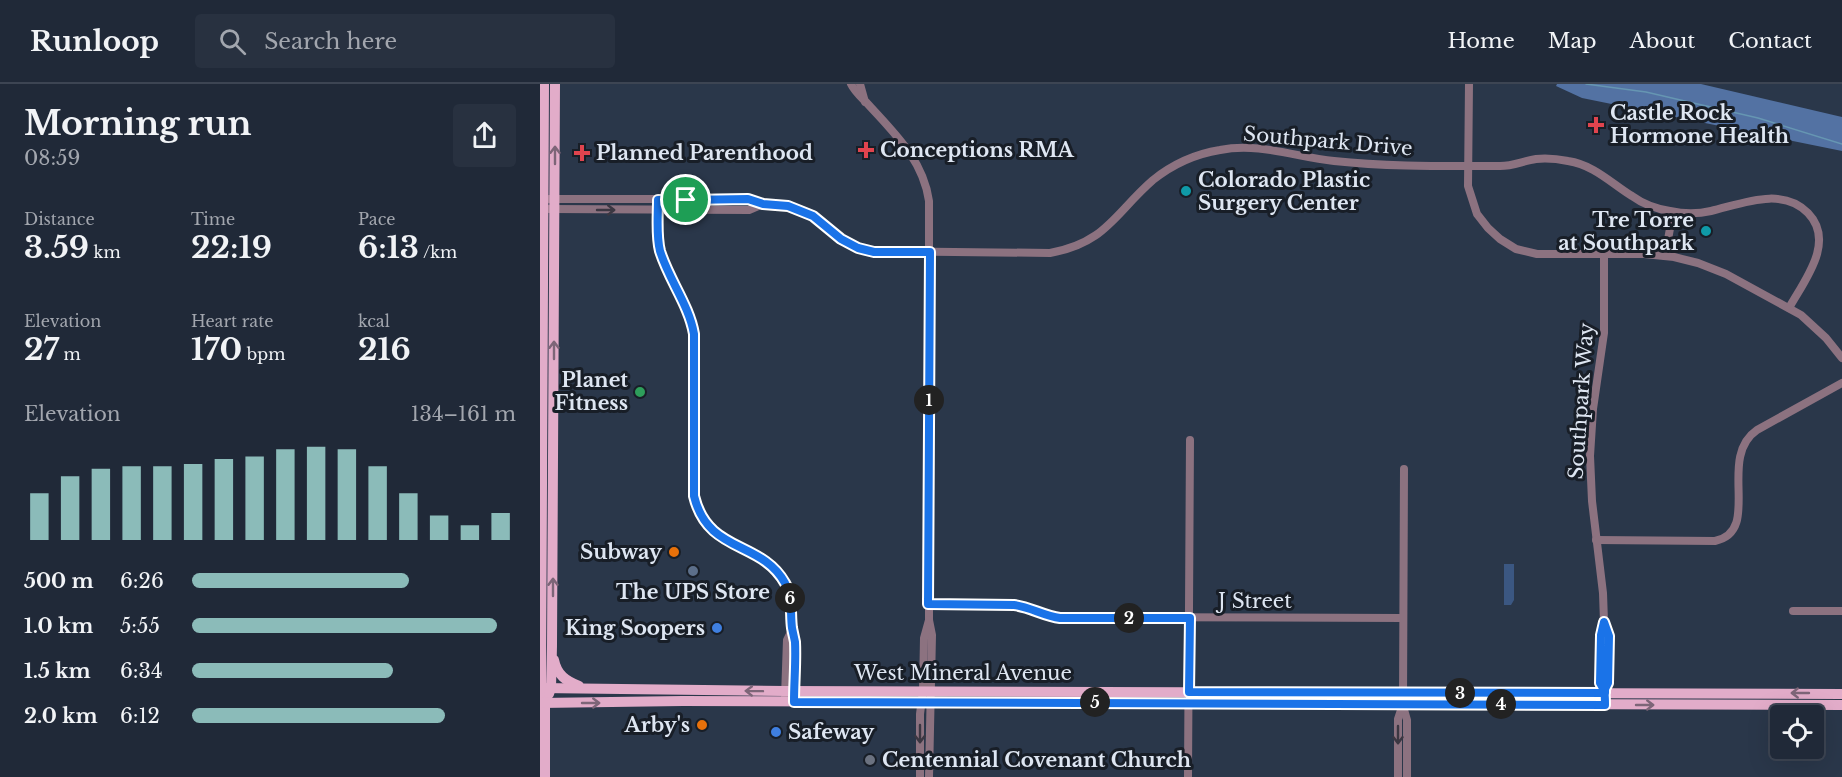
<!DOCTYPE html>
<html lang="en">
<head>
<meta charset="utf-8">
<style>
  :root { --surface:#202938; --page:#283140; --text:#f1f3f6; --muted:#a2a6ae; --line:#3d4553; --accent:#8bbbb9 }
  body { margin:0; font-family:"Libre Baskerville",serif; background:var(--page); color:var(--text); height:100vh; display:flex; flex-direction:column; font-size:22px; white-space:nowrap }
  * { box-sizing:border-box; margin:0 }
  p { font-size:20px; color:var(--muted) }
  .icon { flex:none; width:33px; height:33px; fill:none; stroke:currentColor; stroke-width:2; stroke-linecap:round; stroke-linejoin:round }
  .map { position:relative; flex:1; overflow:hidden }
  .sheet { display:flex; flex-direction:column; background:var(--surface); width:540px }
  .sheet>* { flex:none }
  .buttons { position:absolute; left:1230px; top:621px; display:grid; gap:12px }
  .buttons a { display:grid; place-items:center; width:54px; height:54px; border-radius:6px; background:var(--surface); box-shadow:0 6px 24px #0002,0 0 0 2px var(--line); font-size:30px }
  .pin { position:absolute; display:grid; place-items:center; width:51px; height:51px; color:#fff; margin:-26px; border:3px solid #fff; border-radius:50%; box-shadow:0 2px 6px #0007 }
  .km { position:absolute; width:30px; height:30px; margin:-15px; border-radius:50%; background:#222; color:#fff; font-size:16px; line-height:30px; text-align:center }
  .round { display:grid; place-items:center; flex:none; width:63px; height:63px; border-radius:6px; background:var(--page) }
  .headline { display:flex; align-items:center; justify-content:space-between; height:102px; padding:0 24px }
  h1 { font-size:33px; font-weight:800; line-height:45px }
  .metrics { display:grid; grid-template-columns:repeat(3,1fr); gap:9px; height:102px; padding:6px 24px }
  .metrics div { display:grid; align-content:center }
  .metrics b { font-size:30px; font-weight:800 }
  .metrics small { font-size:16px; font-weight:400 }
  .metrics p { font-size:16px }
  .chart { height:168px; padding:12px 24px }
  .chart p { display:flex; justify-content:space-between }
  .chart svg { width:100%; height:108px; margin-top:6px; stroke:var(--accent); stroke-width:6 }
  ul { padding:0 24px; list-style:none; font-size:20px }
  li { display:grid; grid-template-columns:96px 72px 1fr; align-items:center; height:45px }
  li i { height:15px; border-radius:8px; background:var(--accent) }
  header { display:flex; align-items:center; gap:36px; box-sizing:border-box; height:84px; padding:0 30px; background:var(--surface); border-bottom:2px solid var(--line) }
  header strong { font-size:28px }
  nav { display:flex; gap:33px; margin-inline-start:auto; font-size:21px }
  .search { width:420px; height:54px; background:var(--page); display:flex; align-items:center; gap:15px; box-sizing:border-box; padding:0 21px; border-radius:6px; color:var(--muted); font-size:22px }
  main { display:flex; flex:1; min-height:0 }
  .map>svg:first-child { display:block }
  .green { fill:#3b5782 }
  .forest { fill:#5372a3 }
  .lines { fill:none; stroke-linecap:round; stroke-linejoin:round }
  .stream { stroke:#6696b2; stroke-width:1.5 }
  .minor { stroke:#8c7280; stroke-width:8 }
  .major { stroke:#e2acc9; stroke-width:10 }
  .oneway { stroke:#7d6578 }
  .oneway2 { stroke:#3b3742 }
  .route-casing { stroke:#fff; stroke-width:12 }
  .route { stroke:#1a73e8; stroke-width:8 }
  .health-dot { fill:#e0444e; stroke:#181e27; stroke-width:2 }
  .culture-dot { fill:#0f9aa8; stroke:#181e27; stroke-width:2 }
  .leisure-dot { fill:#2e9e5b; stroke:#181e27; stroke-width:2 }
  .food-dot { fill:#e8710a; stroke:#181e27; stroke-width:2 }
  .service-dot { fill:#5c6f8a; stroke:#181e27; stroke-width:2 }
  .shop-dot { fill:#3f7fe0; stroke:#181e27; stroke-width:2 }
  .worship-dot { fill:#6b7280; stroke:#181e27; stroke-width:2 }
  .labels { text-anchor:middle; stroke-width:6; stroke-linejoin:round; paint-order:stroke }
  .poi-label { font-size:20px; font-weight:bold; fill:#dee6f2; stroke:#181e27; text-anchor:start }
  .street-label { font-size:20px; fill:#dee6f2; stroke:#181e27 }
</style>
</head>
<body>
<header>
<strong>Runloop</strong>
<div class="search"><svg class="icon" aria-label="search" viewBox="0 0 24 24"><circle cx="10" cy="10" r="6"/><path d="M15 15l6 6"/></svg>Search here</div>
<nav><a>Home</a><a>Map</a><a>About</a><a>Contact</a></nav>
</header>
<main>
<section class="sheet">
<div class="headline"><div><h1>Morning run</h1><p>08:59</p></div><a class="round"><svg class="icon" aria-label="share" viewBox="0 0 24 24"><path d="M12 15V3M7 8l5-5 5 5M5 13v7h14v-7"/></svg></a></div>
<div class="metrics">
<div><p>Distance</p><b>3.59<small> km</small></b></div>
<div><p>Time</p><b>22:19</b></div>
<div><p>Pace</p><b>6:13<small> /km</small></b></div>
</div>
<div class="metrics">
<div><p>Elevation</p><b>27<small> m</small></b></div>
<div><p>Heart rate</p><b>170<small> bpm</small></b></div>
<div><p>kcal</p><b>216</b></div>
</div>
<div class="chart"><p><span>Elevation</span>134–161 m</p>
<svg viewBox="0 0 160 44" preserveAspectRatio="none"><path d="M5 44V25M15 44V18M25 44V15M35 44V14M45 44V14M55 44V13M65 44V11M75 44V10M85 44V7M95 44V6M105 44V7M115 44V14M125 44V25M135 44V34M145 44V38M155 44V33"/></svg>
</div>
<ul>
<li><b>500 m</b>6:26<i style="width:67%"></i></li>
<li><b>1.0 km</b>5:55<i style="width:94%"></i></li>
<li><b>1.5 km</b>6:34<i style="width:62%"></i></li>
<li><b>2.0 km</b>6:12<i style="width:78%"></i></li>
</ul>
</section>
<div class="map">
<svg width="1302" height="693" viewBox="0 0 1302 693">
  <rect width="100%" height="100%" fill="#2a374a"/>
  <!-- green -->
  <path class="green" d="M964,480H974V516L971,521H964Z"/>
  <!-- forest -->
  <path class="forest" d="M1017,0H1161L1302,33V67L1042,14L1016,2Z"/>
  <g class="lines">
    <!-- stream -->
    <path class="stream" d="M1046,0L1106,8L1218,34L1302,60"/>
    <!-- minor -->
    <g class="minor">
      <path d="M311,0C315,8 320,12 326,18C353,48 383,75 389,117V536L392,551L389,693"/>
      <path d="M320,0L325,18"/>
      <path d="M929,0L928,102L937,130L948,144L960,155L976,165L997,170H1104L1134,173L1158,179L1186,190L1261,231L1286,254L1302,274"/>
      <path d="M9,115H208C227,121 246,119 264,127C289,139 300,161 329,167L510,169C566,159 575,129 613,96C633,80 655,70 680,66C718,58 756,73 794,77C849,83 904,82 960,82C973,82 983,77 996,75C1006,74 1018,75 1028,77C1054,81 1071,99 1092,112C1103,120 1117,125 1130,127C1144,130 1158,130 1171,127C1201,120 1242,102 1268,129C1296,158 1264,197 1249,224"/>
      <path d="M118,116C118,132 116,151 120,167C129,196 149,221 154,250V403C158,470 218,453 244,498C252,511 251,527 252,543C252,547 254,552 255,556C257,574 254,594 254,612"/>
      <path d="M9,125L209,126L223,120"/>
      <path d="M1064,170V249L1053,325L1050,372L1052,417L1063,509L1064,538L1069,552L1068,599L1065,605V613"/>
      <path d="M1125,172L1133,128"/>
      <path d="M1056,456L1175,457C1223,447 1176,374 1217,346L1302,299"/>
      <path d="M389,520L474,521C490,523 504,532 520,533L863,534"/>
      <path d="M1253,527H1302"/>
      <path d="M1064,539L1061,551L1060,599L1065,605"/>
      <path d="M245,613L247,556L252,546"/>
      <path d="M863,622L867,636V693"/>
      <path d="M380,693V630L383,607L384,554L389,536"/>
      <path d="M648,693L650,356"/>
      <path d="M858,693V635L863,620L864,385"/>
    </g>
    <!-- major -->
    <g class="major">
      <path d="M4,0L1,604L5,619V693"/>
      <path d="M14,576C17,591 26,597 39,602"/>
      <path d="M0,604L245,607L1302,610"/>
      <path d="M9,610L11,604L12,562L15,0"/>
      <path d="M0,619L143,617L1302,621"/>
    </g>
  </g>
  <!-- one-way arrows -->
  <defs><path id="oneway-shaft" d="M-6 0H5M1.5-3L5.5 0L1.5 3" fill="none" stroke-width="1.6" stroke-linecap="round" stroke-linejoin="round" transform="scale(1.5)"/></defs>
  <g class="oneway">
    <use href="#oneway-shaft" transform="translate(15 71) rotate(-90)"/>
    <use href="#oneway-shaft" transform="translate(14 266) rotate(-90)"/>
    <use href="#oneway-shaft" transform="translate(13 503) rotate(-90)"/>
    <use href="#oneway-shaft" transform="translate(214 607) rotate(-179)"/>
    <use href="#oneway-shaft" transform="translate(1260 609) rotate(-180)"/>
    <use href="#oneway-shaft" transform="translate(51 619)"/>
    <use href="#oneway-shaft" transform="translate(1105 621)"/>
  </g>
  <g class="oneway2">
    <use href="#oneway-shaft" transform="translate(66 126)"/>
    <use href="#oneway-shaft" transform="translate(380 650) rotate(90)"/>
    <use href="#oneway-shaft" transform="translate(858 651) rotate(90)"/>
  </g>
  <g class="lines">
    <defs>
      <path id="route" d="M146,116L208,115L223,120L248,122L273,132L301,155L318,164L334,168H390L388,520L474,521C490,523 504,532 520,534H650L649,608L1065,609V605L1068,599L1069,552L1064,538L1061,551L1060,599C1065,606 1065,612 1065,621L254,618C254,598 256,578 255,558C254,553 253,549 252,544C250,529 253,513 245,499C221,456 168,470 154,412V250C149,221 129,196 120,167C116,151 118,132 118,116H146"/>
    </defs>
    <!-- route casing -->
    <use href="#route" class="route-casing"/>
    <!-- route -->
    <use href="#route" class="route"/>
  </g>
  <!-- markers -->
  <g class="health-dot">
    <path d="M1053 32h6v6h6v6h-6v6h-6v-6h-6v-6h6z"/>
    <path d="M323 57h6v6h6v6h-6v6h-6v-6h-6v-6h6z"/>
    <path d="M39 60h6v6h6v6h-6v6h-6v-6h-6v-6h6z"/>
  </g>
  <g class="culture-dot">
    <circle cx="646" cy="107" r="6"/>
    <circle cx="1166" cy="147" r="6"/>
  </g>
  <circle class="leisure-dot" cx="100" cy="308" r="6"/>
  <g class="food-dot">
    <circle cx="134" cy="468" r="6"/>
    <circle cx="162" cy="641" r="6"/>
  </g>
  <circle class="service-dot" cx="153" cy="487" r="6"/>
  <g class="shop-dot">
    <circle cx="177" cy="544" r="6"/>
    <circle cx="236" cy="648" r="6"/>
  </g>
  <circle class="worship-dot" cx="330" cy="676" r="6"/>
  <g class="labels">
    <!-- poi labels -->
    <g class="poi-label">
      <text x="1070" y="36">Castle Rock<tspan x="1070" dy="23">Hormone Health</tspan></text>
      <text x="340" y="73">Conceptions RMA</text>
      <text x="56" y="76">Planned Parenthood</text>
      <text x="658" y="103">Colorado Plastic<tspan x="658" dy="23">Surgery Center</tspan></text>
      <text x="1154" y="143" text-anchor="end">Tre Torre<tspan x="1154" dy="23">at Southpark</tspan></text>
      <text x="88" y="303" text-anchor="end">Planet<tspan x="88" dy="23">Fitness</tspan></text>
      <text x="122" y="475" text-anchor="end">Subway</text>
      <text x="153" y="515" text-anchor="middle">The UPS Store</text>
      <text x="165" y="551" text-anchor="end">King Soopers</text>
      <text x="150" y="648" text-anchor="end">Arby's</text>
      <text x="248" y="655">Safeway</text>
      <text x="342" y="683">Centennial Covenant Church</text>
    </g>
    <!-- street labels -->
    <g class="street-label">
      <text transform="translate(788 57) rotate(5)" y="7">Southpark Drive</text>
      <text transform="translate(1041 317) rotate(-86)" y="7">Southpark Way</text>
      <text x="715" y="524">J Street</text>
      <text x="423" y="596">West Mineral Avenue</text>
    </g>
  </g>
</svg>
<div class="buttons">
<a><svg class="icon" aria-label="locate" viewBox="0 0 24 24"><circle cx="12" cy="12" r="6"/><path d="M12 2v4M12 18v4M2 12h4M18 12h4"/></svg></a>
</div>
<div class="pin" style="left:146px;top:116px;background:#1e9e55"><svg class="icon" aria-label="arrive" viewBox="0 0 24 24"><path d="M6 21V4h12l-3 4 3 4H6"/></svg></div>
<b class="km" style="left:389px;top:316px">1</b>
<b class="km" style="left:589px;top:534px">2</b>
<b class="km" style="left:920px;top:609px">3</b>
<b class="km" style="left:961px;top:620px">4</b>
<b class="km" style="left:555px;top:618px">5</b>
<b class="km" style="left:250px;top:514px">6</b>
</div>
</main>
</body>
</html>
